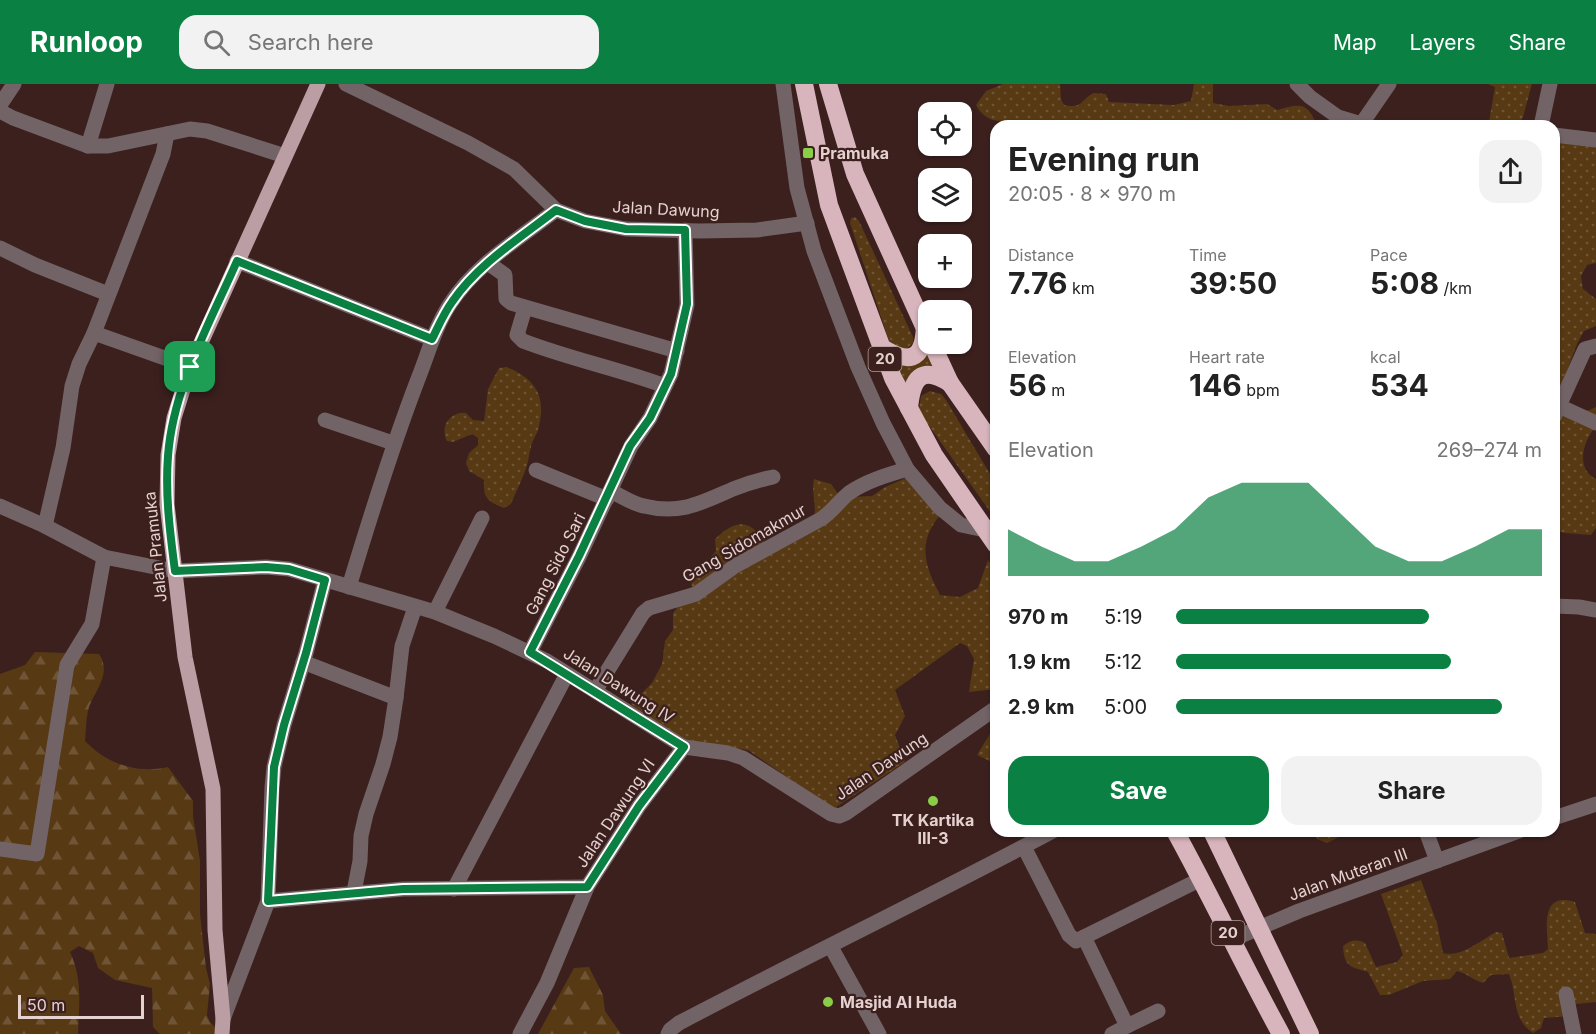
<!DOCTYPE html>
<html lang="en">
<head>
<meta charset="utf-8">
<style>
  :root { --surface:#fff; --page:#f2f2f2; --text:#222; --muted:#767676; --accent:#0b8043 }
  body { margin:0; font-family:Inter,sans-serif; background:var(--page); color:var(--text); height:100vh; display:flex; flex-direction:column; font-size:22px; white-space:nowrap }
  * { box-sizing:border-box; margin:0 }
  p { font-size:20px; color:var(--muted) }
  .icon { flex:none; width:33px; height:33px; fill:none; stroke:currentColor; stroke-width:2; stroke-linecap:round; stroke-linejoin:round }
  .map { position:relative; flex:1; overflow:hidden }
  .details { position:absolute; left:990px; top:36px; width:570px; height:717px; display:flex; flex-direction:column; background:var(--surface); border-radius:18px; box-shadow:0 2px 4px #0004 }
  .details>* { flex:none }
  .controls { position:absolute; left:918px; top:18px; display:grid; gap:12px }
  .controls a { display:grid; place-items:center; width:54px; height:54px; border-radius:12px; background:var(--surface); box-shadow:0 2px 4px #0004; font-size:30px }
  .scale { position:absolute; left:18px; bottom:15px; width:126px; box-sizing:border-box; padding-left:6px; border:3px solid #e5d2d0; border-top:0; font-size:16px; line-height:21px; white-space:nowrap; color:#e5d2d0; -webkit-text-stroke:4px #3b201e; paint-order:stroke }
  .pin { position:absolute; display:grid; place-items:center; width:51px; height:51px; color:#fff; margin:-26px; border-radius:12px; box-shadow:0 3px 9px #0006 }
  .round { display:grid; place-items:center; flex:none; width:63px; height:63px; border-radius:18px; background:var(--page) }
  .headline { display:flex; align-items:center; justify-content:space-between; height:102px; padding:0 18px }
  h1 { font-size:33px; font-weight:700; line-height:45px }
  .metrics { display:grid; grid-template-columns:repeat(3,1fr); gap:9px; height:102px; padding:6px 18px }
  .metrics div { display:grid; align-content:center }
  .metrics b { font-size:30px; font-weight:700 }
  .metrics small { font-size:16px; font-weight:400 }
  .metrics p { font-size:16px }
  .chart { height:168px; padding:12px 18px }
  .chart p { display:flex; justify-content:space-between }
  .chart svg { width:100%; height:108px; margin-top:6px; fill:var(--accent); opacity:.7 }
  .cta { display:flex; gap:12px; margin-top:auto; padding:12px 18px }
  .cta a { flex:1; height:69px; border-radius:18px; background:var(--accent); color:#fff; font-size:24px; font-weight:700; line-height:69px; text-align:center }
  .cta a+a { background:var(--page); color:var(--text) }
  ul { padding:0 18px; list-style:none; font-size:20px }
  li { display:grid; grid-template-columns:96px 72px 1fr; align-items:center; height:45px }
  li i { height:15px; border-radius:8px; background:var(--accent) }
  header { display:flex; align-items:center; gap:36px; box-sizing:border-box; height:84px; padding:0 30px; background:var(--accent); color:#fff }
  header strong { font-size:28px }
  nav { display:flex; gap:33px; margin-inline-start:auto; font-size:21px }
  .search { width:420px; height:54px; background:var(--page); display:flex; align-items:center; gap:15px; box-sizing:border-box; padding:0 21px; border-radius:18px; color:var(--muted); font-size:22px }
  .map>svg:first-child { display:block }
  .green { fill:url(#green-dots) }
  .forest { fill:url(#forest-firs) }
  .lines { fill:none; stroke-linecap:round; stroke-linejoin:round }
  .minor { stroke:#726366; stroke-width:15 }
  .major { stroke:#bb9da4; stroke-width:15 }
  .highway { stroke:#d8b4bc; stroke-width:18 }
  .route-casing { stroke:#fff; stroke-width:12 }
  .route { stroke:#0b8043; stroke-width:8 }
  .poi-dot { fill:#8ace48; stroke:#3b201e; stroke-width:2 }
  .labels { text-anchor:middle; stroke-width:4.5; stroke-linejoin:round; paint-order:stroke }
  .shield { fill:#3b201e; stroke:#b29d9b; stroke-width:1.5 }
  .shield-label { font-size:15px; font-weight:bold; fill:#e5d2d0 }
  .poi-label { font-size:16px; font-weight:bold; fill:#e5d2d0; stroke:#3b201e; text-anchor:start }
  .street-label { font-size:16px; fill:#e5d2d0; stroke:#3b201e }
</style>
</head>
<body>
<header>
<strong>Runloop</strong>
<div class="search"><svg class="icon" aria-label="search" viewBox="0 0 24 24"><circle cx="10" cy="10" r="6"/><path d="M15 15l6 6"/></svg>Search here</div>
<nav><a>Map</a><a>Layers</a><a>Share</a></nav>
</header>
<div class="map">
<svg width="1596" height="950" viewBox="0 0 1596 950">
  <defs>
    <pattern id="green-dots" width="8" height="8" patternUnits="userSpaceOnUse" patternTransform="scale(1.5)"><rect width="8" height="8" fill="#573914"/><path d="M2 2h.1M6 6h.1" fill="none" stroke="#6f5535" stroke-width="1.8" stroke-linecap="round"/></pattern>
    <pattern id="forest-firs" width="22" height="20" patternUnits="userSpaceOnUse" patternTransform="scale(1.5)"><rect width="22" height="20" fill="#573914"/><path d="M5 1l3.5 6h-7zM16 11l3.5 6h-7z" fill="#6f5535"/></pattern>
  </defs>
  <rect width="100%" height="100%" fill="#3b201e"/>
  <!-- green -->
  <g class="green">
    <path d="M1003,0H1060L1061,15L1064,21C1082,25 1080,17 1093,9L1106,10L1109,18L1174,21L1191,17L1194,0H1213V19L1229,22L1267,20L1277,26C1301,19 1308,18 1317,42H1030C1013,33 989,46 976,21L986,7Z"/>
    <path d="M1488,0H1532L1523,33L1518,42H1505L1489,38L1495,3Z"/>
    <path d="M1554,55L1596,62V179L1587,181L1581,192L1583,205L1596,215V242L1584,247L1577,260L1554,321Z"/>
    <path d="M855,133L859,137L913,253V259L906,266L890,259L887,251L850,139L851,134Z"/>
    <path d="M927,270L934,285L910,292L905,300L896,280L905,282L917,281Z"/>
    <path d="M507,283C537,296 547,313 538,346C536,352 532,357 531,363C529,369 529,375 527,381C523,395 516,407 511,420L504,424C487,417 483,414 484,396L469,387L466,379L469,369L478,361V354L472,350L453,358L447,357C439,342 451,327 466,329L473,336L484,337L488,305L499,284Z"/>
    <path d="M930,307L941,310L946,316L996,400V436L920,329L919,324L921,312Z"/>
    <path d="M1568,318L1585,328L1596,323V342C1583,357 1575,385 1596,395V444L1591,451L1565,449L1554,446V346L1558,333Z"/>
    <path d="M906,394L941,430C917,458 924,480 940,511L960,513L978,504L988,476L996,488V605L969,608L974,575L967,562L960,559L895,606L905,632L895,651L905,678L833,725L748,666L686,657L631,620L652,599L662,580L665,557L673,546V529L692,505L691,496L697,484L707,478L716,467L715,455C734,437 749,433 764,458L814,436C817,422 811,409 814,395L831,400L839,411L851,413L872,412L885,403Z"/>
    <path d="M996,640V680L977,671Z"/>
    <path d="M1314,747H1351L1327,759L1317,755Z"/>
    <path d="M1421,796L1437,839L1443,869C1461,874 1481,856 1496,848L1502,849L1509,874L1543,869L1548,865C1547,844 1540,807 1575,818L1585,849L1596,850V918L1576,920L1574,930L1570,932L1544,934L1541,944L1533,949C1511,934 1518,913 1509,890L1491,891L1483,899C1473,896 1468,890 1457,887L1450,895L1423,897L1389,911H1380L1368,888C1351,883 1344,883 1343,862C1351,856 1356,855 1365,859L1376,883L1397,878L1403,871L1381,810Z"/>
  </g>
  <!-- forest -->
  <g class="forest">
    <path d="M35,568L99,570C112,589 96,605 89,623C86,633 86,647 85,657C107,680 137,690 168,683L193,717V732L200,777V830L206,884L210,900L207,931L210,938L222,950H160L153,943L152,904L115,896L98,884L93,869L79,862L70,868C83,896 79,920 78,950H0V590L25,581Z"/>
    <path d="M589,883L603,911L605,927L621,950H538L574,884Z"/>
  </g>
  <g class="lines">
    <!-- minor -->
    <g class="minor">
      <path d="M346,0L468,59L514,85L556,126L585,137L626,145L700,147L757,146L807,139"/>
      <path d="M783,0L797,104L814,167L858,283L883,339L907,385L940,424L961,441L985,446"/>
      <path d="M1297,0L1310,13L1338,33L1368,42"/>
      <path d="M0,21L14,0"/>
      <path d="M0,27L13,34L88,62H108L190,45L207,47L285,72"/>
      <path d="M1360,42L1389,0"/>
      <path d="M1541,42L1550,0"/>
      <path d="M167,50L163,70L94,249L79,280L72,302L63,364L45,442L104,473L175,487L266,483L289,485L435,528L494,552L547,577L684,663L728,669L743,674L831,730L839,732L846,729L996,624"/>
      <path d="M1554,51L1596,56"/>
      <path d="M88,62L107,0"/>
      <path d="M0,164L35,181L108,210"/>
      <path d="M237,177L432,255"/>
      <path d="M488,179L505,191L506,215L511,219L677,267"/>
      <path d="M525,224L517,251L523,257C570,275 619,285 665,302"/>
      <path d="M94,249L190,283"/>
      <path d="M1559,322L1596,339"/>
      <path d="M1554,333L1585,265L1596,262"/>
      <path d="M325,336L393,359"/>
      <path d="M536,386L607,415"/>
      <path d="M611,407C621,412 633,420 644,422C680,431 701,419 733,405C746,400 759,396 773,393"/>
      <path d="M0,422L45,442"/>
      <path d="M349,503C370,433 392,363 418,295C428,270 435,243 450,220C475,181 520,154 556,126"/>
      <path d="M1554,522L1579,523L1596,526"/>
      <path d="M435,528L482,434"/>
      <path d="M530,568L579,473L631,362L650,334L671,290L687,221L685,146"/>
      <path d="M303,578L396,614L390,653L383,680L366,730L361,752L360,777L354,808"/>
      <path d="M595,607L643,529L649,524L696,510L735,482L821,435C832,428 839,417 849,409C866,397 887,391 907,385"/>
      <path d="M396,614L402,562L415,523"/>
      <path d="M1554,734L1596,720"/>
      <path d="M1426,747L1437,777"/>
      <path d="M1024,763L1069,851L1076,857L1201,795"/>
      <path d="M0,765L37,770L67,581L92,540L104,473"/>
      <path d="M454,805L567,590"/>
      <path d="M268,817L403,805L587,803"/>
      <path d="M1084,853L1127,942L1112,950"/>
      <path d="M1231,856L1299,827L1519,747"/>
      <path d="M831,863L879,950"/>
      <path d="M1566,910L1574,950"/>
      <path d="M223,935L268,817L272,703L274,683L284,641L306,569L325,496"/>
      <path d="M1127,942L1158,927"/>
      <path d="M520,950L547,899L587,803L639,722L684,663"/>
      <path d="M668,950L670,946L679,939C803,874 929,813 1053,747"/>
    </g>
    <!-- major -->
    <path class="major" d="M222,950L223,935L215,846L213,705L185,573L167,420L168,371L174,334L190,283L318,0"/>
    <!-- highway -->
    <g class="highway">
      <path d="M804,0L829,121L893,294L934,371L996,461"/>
      <path d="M828,0L855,90L928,251"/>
      <path d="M932,260L950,299L996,365"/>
      <path d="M881,263C908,280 923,278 925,243"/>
      <path d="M909,324C912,294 921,281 950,299"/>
      <path d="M1175,747C1212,814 1244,883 1281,950"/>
      <path d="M1212,747L1310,950"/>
    </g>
  </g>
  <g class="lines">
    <defs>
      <path id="route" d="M556,126L585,137L626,145L685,146L687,220L671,290L650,334L630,362L579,472L530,568L684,663L639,722L587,803L403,805L268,817L274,683L284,641L306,569L325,496L289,485L266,483L175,487C170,449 165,410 168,372C173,303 210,239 237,177L432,255C438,243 444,229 452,218C478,180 520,154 556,126Z"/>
    </defs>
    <!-- route casing -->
    <use href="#route" class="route-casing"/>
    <!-- route -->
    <use href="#route" class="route"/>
  </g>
  <!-- markers -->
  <g class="poi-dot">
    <rect x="802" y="63" width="12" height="12" rx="3"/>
    <circle cx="933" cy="717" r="6"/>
    <circle cx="828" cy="918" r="6"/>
  </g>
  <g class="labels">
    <!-- shield labels -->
    <g class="shield">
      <rect x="868.5" y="263" width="33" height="24" rx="4.5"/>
      <rect x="1211.5" y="837" width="33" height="24" rx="4.5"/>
    </g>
    <g class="shield-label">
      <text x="885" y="280">20</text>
      <text x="1228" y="854">20</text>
    </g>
    <!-- poi labels -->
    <g class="poi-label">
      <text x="820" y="75">Pramuka</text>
      <text x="933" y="742" text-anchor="middle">TK Kartika<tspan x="933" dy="18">III-3</tspan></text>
      <text x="840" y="924">Masjid Al Huda</text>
    </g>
    <!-- street labels -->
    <g class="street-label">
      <text transform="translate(666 125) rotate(3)" y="6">Jalan Dawung</text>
      <text transform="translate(744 459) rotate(-30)" y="6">Gang Sidomakmur</text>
      <text transform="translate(155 463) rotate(-96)" y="6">Jalan Pramuka</text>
      <text transform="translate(555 480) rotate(-63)" y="6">Gang Sido Sari</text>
      <text transform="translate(619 601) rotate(32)" y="6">Jalan Dawung IV</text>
      <text transform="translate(881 682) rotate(-34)" y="6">Jalan Dawung</text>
      <text transform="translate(615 729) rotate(-56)" y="6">Jalan Dawung VI</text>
      <text transform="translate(1348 790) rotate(-20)" y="6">Jalan Muteran III</text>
    </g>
  </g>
</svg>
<div class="controls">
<a><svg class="icon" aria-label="locate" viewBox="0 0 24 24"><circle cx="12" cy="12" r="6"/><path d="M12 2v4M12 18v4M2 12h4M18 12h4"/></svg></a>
<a><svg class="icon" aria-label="layers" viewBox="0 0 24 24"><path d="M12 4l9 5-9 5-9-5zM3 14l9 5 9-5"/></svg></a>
<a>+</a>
<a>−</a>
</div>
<div class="scale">50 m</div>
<div class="pin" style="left:190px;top:283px;background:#1e9e55"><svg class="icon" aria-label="arrive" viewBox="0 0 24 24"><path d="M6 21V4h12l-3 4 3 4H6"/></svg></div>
<section class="details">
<div class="headline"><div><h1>Evening run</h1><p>20:05 · 8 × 970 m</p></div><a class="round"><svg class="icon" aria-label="share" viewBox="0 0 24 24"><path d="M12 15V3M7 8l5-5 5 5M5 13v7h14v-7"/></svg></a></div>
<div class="metrics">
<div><p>Distance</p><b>7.76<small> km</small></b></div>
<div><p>Time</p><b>39:50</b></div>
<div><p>Pace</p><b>5:08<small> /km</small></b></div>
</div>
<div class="metrics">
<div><p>Elevation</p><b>56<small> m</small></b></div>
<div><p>Heart rate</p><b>146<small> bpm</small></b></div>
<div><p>kcal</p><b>534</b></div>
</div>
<div class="chart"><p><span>Elevation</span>269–274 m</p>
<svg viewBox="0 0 160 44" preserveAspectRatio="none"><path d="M0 44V25L10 32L20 38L30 38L40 32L50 25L60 12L70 6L80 6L90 6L100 19L110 32L120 38L130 38L140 32L150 25L160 25V44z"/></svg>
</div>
<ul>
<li><b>970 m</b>5:19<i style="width:69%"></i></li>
<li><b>1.9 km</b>5:12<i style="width:75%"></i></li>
<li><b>2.9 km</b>5:00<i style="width:89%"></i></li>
</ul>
<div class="cta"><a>Save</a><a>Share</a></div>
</section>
</div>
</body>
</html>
